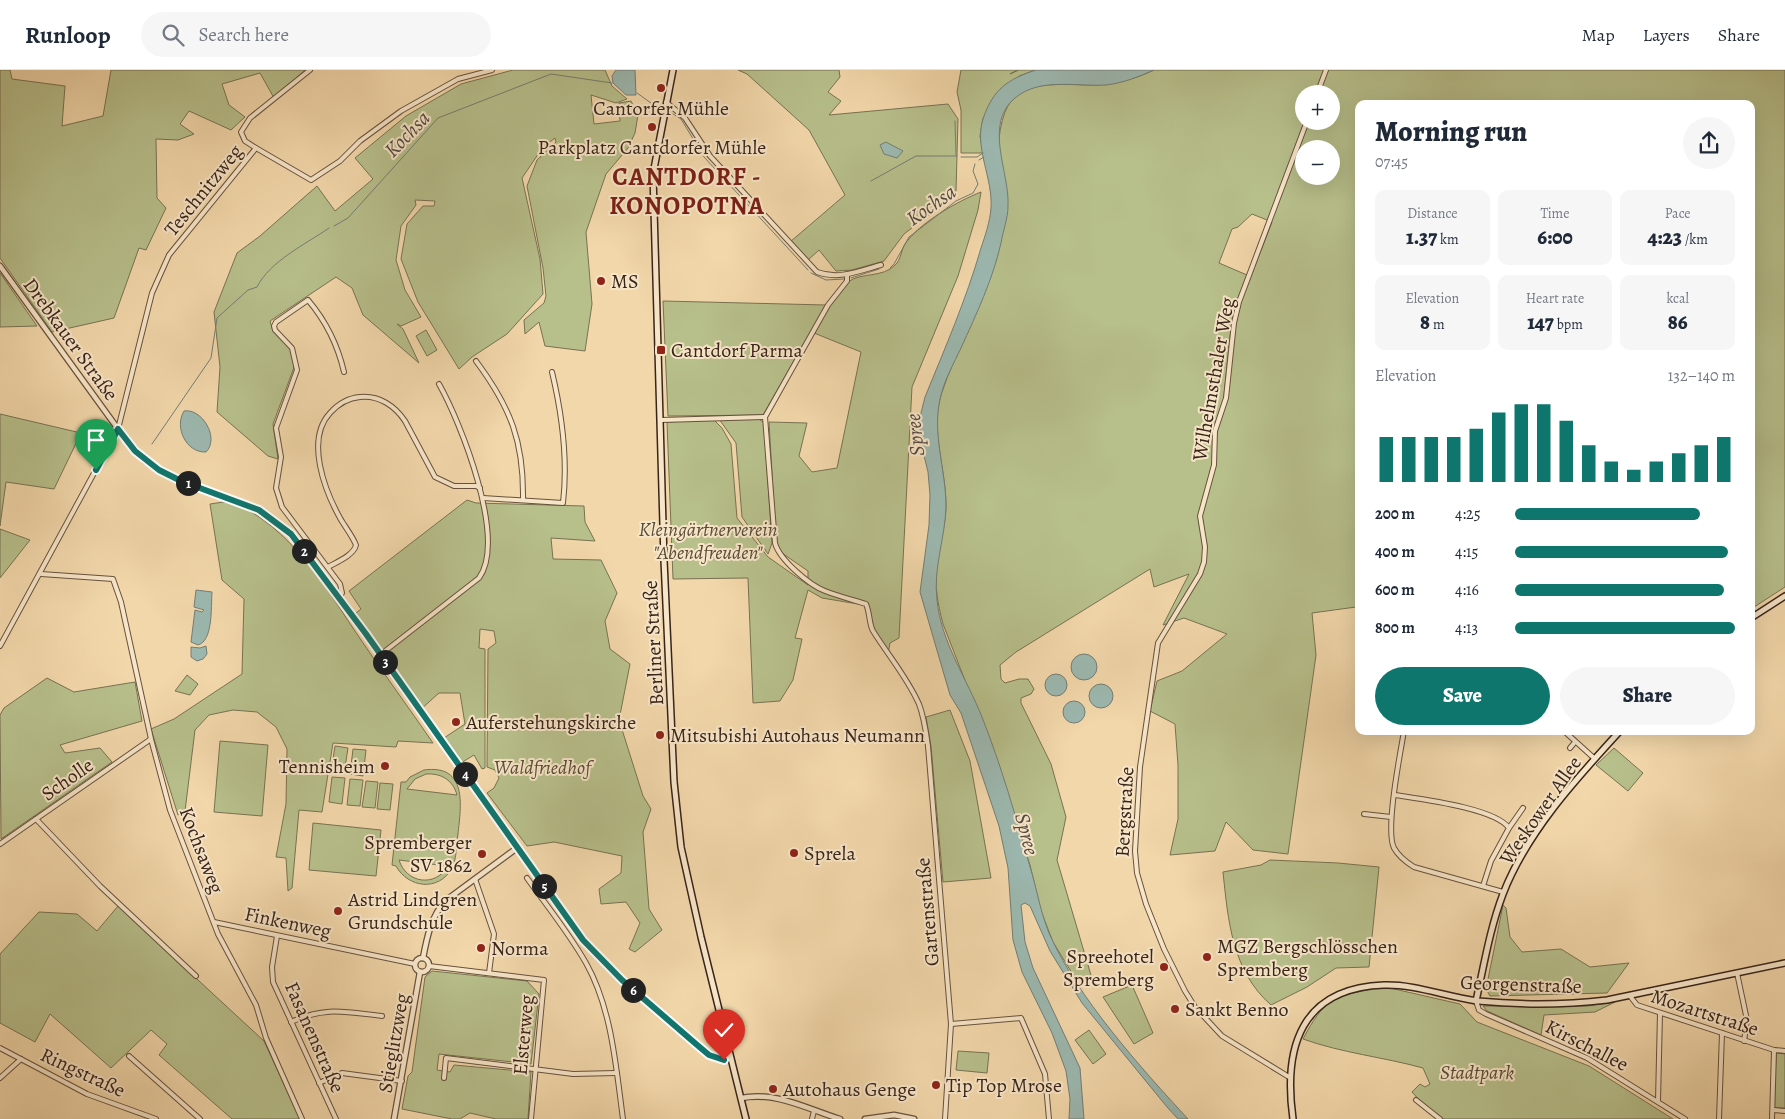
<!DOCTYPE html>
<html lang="en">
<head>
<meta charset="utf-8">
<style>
  :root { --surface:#fff; --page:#f6f6f7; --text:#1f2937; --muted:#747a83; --line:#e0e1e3; --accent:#0f766e }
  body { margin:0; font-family:Alegreya,serif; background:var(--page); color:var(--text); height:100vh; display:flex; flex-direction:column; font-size:19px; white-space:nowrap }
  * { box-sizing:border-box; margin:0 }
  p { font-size:16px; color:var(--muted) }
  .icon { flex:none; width:28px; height:28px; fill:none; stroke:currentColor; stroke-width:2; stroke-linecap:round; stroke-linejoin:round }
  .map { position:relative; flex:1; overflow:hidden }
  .drawer { position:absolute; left:1355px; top:30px; width:400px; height:635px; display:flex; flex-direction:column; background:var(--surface); border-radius:10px; box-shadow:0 5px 20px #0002 }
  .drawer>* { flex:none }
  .buttons { position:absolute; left:1295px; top:15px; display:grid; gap:10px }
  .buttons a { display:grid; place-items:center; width:45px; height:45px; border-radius:50%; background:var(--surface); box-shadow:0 5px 20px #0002; font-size:25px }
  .pin { position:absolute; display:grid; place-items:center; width:42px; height:42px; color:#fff; margin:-51px -21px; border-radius:50% 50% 50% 0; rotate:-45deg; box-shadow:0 0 5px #0007 }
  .pin .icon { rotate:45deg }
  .km { position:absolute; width:25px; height:25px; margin:-12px; border-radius:50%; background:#222; color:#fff; font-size:14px; line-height:25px; text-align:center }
  .round { display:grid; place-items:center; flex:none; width:52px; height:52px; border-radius:26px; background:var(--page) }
  .summary { display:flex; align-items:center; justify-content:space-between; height:85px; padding:0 20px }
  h1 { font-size:28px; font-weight:800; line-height:38px }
  .figures { display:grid; grid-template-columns:repeat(3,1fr); gap:8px; height:85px; padding:5px 20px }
  .figures div { display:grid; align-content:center; border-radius:10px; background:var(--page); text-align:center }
  .figures b { font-size:21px; font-weight:800 }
  .figures small { font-size:14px; font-weight:400 }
  .figures p { font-size:14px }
  .chart { height:140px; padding:10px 20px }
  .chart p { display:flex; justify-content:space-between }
  .chart svg { width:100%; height:90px; margin-top:5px; stroke:var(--accent); stroke-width:6 }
  .action { display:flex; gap:10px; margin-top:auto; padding:10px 20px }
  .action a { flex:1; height:58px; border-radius:30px; background:var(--accent); color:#fff; font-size:20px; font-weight:800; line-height:58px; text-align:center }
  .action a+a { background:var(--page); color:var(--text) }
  ul { padding:0 20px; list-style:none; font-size:16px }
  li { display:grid; grid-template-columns:80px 60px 1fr; align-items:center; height:38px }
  li i { height:12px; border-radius:6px; background:var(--accent) }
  header { display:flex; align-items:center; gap:30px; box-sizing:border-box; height:70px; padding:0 25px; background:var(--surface); border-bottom:1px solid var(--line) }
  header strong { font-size:24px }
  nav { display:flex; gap:28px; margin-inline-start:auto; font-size:18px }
  .search { width:350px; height:45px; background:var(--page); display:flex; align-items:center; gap:12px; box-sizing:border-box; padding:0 18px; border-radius:28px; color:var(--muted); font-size:19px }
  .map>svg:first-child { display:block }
  .green { fill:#b7bf8b; stroke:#787252; fill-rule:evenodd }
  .water { fill:#9cb8b0; stroke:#747d74 }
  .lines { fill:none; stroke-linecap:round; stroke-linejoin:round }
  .stream { stroke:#747d74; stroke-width:1 }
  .minor-casing { stroke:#67513e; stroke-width:6 }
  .tertiary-casing { stroke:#67513e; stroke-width:7 }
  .secondary-casing { stroke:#39241a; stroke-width:8 }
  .minor { stroke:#f7e5c8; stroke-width:4 }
  .tertiary { stroke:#f7e5c8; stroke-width:4.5 }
  .secondary { stroke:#f7e5c8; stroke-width:5 }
  .route-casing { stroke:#fff; stroke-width:10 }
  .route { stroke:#0f766e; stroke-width:6 }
  .poi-dot { fill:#8f2418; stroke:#f7e5c8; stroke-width:2 }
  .labels { text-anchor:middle; stroke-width:4; stroke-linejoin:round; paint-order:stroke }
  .poi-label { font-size:20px; fill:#39241a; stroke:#f7e5c8; text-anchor:start }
  .street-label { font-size:20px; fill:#39241a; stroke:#f7e5c8 }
  .park-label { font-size:20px; font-style:italic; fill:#584b36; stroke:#f7e5c8 }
  .water-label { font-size:21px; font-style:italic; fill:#524940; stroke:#f7e5c8 }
  .district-label { font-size:25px; font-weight:bold; letter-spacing:1px; fill:#7a1f14; stroke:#f7e5c8 }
</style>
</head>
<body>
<header>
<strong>Runloop</strong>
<div class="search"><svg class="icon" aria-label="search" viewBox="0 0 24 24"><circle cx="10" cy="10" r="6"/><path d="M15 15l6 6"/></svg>Search here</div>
<nav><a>Map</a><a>Layers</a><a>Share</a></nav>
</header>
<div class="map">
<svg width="1785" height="1049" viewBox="0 0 1785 1049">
  <rect width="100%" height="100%" fill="#f2d7aa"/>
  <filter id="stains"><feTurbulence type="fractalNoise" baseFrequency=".004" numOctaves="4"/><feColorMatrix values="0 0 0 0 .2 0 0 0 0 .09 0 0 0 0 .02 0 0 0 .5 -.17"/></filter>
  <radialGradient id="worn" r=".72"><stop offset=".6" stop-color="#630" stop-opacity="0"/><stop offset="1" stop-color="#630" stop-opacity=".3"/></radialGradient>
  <!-- green -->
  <g class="green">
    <path d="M0,0H10L12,9L65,16L62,56L103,46L111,0H305L274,28L260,3L222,14L229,35L245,47L231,60L189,41L180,54L194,64L178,70L156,69L157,128L166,138L146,180L139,178L114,248L52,262L0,188Z"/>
    <path d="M513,0H605L612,16L627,29L616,33L591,25L594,54L620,51L619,33L631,31L638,45L635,63L628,78L606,104L586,162L592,234L585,281L545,276L539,252L525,264L524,250L544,233L546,226L543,198L527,116L537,90L556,72L555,68L543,77L522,108L540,189L543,224L507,264L472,287L459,299L418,232L401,189L407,154L423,136H434L435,131L415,130L416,135L401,156L396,190L405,220L421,247L401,256L397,254L403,259L419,293L363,245L352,218L336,207L270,251L273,261L291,279L296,292L273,354L278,389L268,386L217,342L220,297L214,242L237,183L260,166L317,116L335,141L373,109L355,88L406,46L461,14Z"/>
    <path d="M738,0H839L840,7L828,22L841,31L829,45L948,34L958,49L956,121L952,127L904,164L884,191L852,200L836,201L819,180L807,191L790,172L845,125L809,60L747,4Z"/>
    <path d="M961,0H1017L1010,4L1019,0H1036L1019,6L983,48L980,66L983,83H961V40L957,22Z"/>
    <path d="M1154,0H1785V517L1751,539V34H1359V539L1356,537L1312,543L1316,585L1288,784L1253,780L1226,752L1215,781L1170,785L1178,749V695L1175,654L1150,641L1157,611L1182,601L1227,564L1184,548L1163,555L1189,504L1154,517L1150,499L1016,582L1000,595L1001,609L1005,613L1019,609H1028L1034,619L1031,624L1021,628V633L1051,694L1066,747L1057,790L1093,912L1075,908L1053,872L1041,841L1030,795L1000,700L943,554C938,535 934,515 937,495C939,476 945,458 946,439C947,400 929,360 942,322C955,283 977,246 990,207C993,198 998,187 999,178C1002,140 988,58 1012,30C1032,6 1081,18 1107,14C1124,12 1139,7 1154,0ZM1304,24H1331V51H1304ZM1304,79H1331V106H1304ZM1252,144L1272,152L1241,232L1236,253L1227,330L1223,335L1231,257L1236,233L1247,205L1219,193L1232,159L1238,157Z"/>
    <path d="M981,122L978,140L958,206L912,317L899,568L890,573L888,584L870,559L869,543L864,535L822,528L808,520L795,568L802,569L793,610L780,631L753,633L748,508L673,509L667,352L714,350L722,358L731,374L737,448L768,487L808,515V501L779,481L776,471L769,352L807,353L799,386L812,402L837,398L861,282L814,263C823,249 836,221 848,212C861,202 883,208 895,195C901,190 901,180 905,174C919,153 958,131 981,122Z"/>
    <path d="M0,203L37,256L0,257Z"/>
    <path d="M663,231L826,235L763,345L668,346Z"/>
    <path d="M426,260L437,280L427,286L416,266Z"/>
    <path d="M0,344L81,363L54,419L6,412L0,456Z"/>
    <path d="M719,349H759L764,353L772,473L768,484L742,447L736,373Z"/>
    <path d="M467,430L476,433L584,436L585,452L595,471L551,468L553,489L601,490L617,523L605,551L610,579L630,594L619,650L643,726L651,739L643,762L649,839L662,860L635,882L629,879L640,853L626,832L601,834L599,819L621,803L622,786L554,772L527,776L487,723L494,718L499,708L495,700L487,697L488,579L496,573L494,561L480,559L479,578L485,579V698L482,699L474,685L461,693L444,668L465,654L460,623H439L420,640L356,543L361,539L349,521Z"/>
    <path d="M230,431C292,457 325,517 361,570C384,604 409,638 433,673L398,671L396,677L333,673L322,742L299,740L292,818L288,821L286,788L276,787L286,734L287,679L276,657L257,642L233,640L209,645L195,660L185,741L178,745L151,659L174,649L242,604L244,529L222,510L210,434Z"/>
    <path d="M0,459L30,470L0,508Z"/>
    <path d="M187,605L198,614L190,625L175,621Z"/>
    <path d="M47,608L74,622L135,612L142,651L60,675L65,683L100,678L112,692L1,769L0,645L4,638Z"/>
    <path d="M950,640L970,691L991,808L943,812L931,676L926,647Z"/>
    <path d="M220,671L268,675L262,746L214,742Z"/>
    <path d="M335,676L348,678L344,704L331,702Z"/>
    <path d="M1614,678L1643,703L1628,721L1596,695Z"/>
    <path d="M353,679L366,680L363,706L350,704Z"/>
    <path d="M424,700C468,694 461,736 458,764C456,775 457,788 452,798C439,822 408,818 396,796L392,795L401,712H406L410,707ZM426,704C441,703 453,710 457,725L407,719L415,709ZM399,790L447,796H448C435,818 406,813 399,790Z"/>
    <path d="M332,707L345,708L342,734L329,732Z"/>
    <path d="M350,709L363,710L360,736L347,735Z"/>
    <path d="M366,711L378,712L375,738L362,737Z"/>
    <path d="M380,713L393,714L390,740L377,739Z"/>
    <path d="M313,753L381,760L376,806L309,800Z"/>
    <path d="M1270,790L1338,793L1379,797L1369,897L1336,898L1307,917L1271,935C1232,901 1228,850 1223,802L1261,795Z"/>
    <path d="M1503,835L1506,838L1510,867L1522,882L1561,879L1590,897L1629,893L1607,923L1490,926L1486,919Z"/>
    <path d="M118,836L264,971L300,1049H232L159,985L167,974L151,960L111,998L50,944L35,972L0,953V884L39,842L77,844L97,861Z"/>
    <path d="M432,901L527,911L539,924L531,994L439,984L437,1000L450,1002L454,995L531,1002L528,1049H496L470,1043L460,1049H452L402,1039L408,1006L412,1002L425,907Z"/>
    <path d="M1132,915L1153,963L1134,974L1103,927Z"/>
    <path d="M1376,918H1390L1460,934L1477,952L1589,996L1673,1049H1442L1422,1033L1412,1022L1420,1014L1425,1017L1430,1014L1423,998C1383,987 1342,983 1303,969C1324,929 1333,927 1376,918Z"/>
    <path d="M1615,932L1595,942L1544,945L1541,965L1487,941L1483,936H1587Z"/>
    <path d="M1089,960L1106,984L1093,994L1075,970Z"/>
    <path d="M958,981L989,983L987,1003L956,1000Z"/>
    <path d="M1776,983L1785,984V1038H1774Z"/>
  </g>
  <!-- water -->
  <g class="water">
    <path d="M616,0H635L636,25H626L613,13L612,6Z"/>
    <path d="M1036,0H1154C1138,7 1123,13 1106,15C1077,17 1040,7 1015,28C983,54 1010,103 1008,136C1008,148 1003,161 1001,173C993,209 976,245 961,278C954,293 945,309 941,325C931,362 946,399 946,437C945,469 933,498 937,530C941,572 967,609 982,647C1001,695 1016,747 1030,797C1037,819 1040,841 1049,863C1077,927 1141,998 1188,1049H1178L1167,1037L1082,933L1050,881L1030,836L1025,833L1021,835L1025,872L1033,898L1080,998L1084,1049H1069L1070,1029L1066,1001L1052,963L1022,902L1013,870L1008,798L999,756L961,643L950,625L920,522L929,455L930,425L928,402L920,369V347L925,327C945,278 966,230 981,178C985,166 990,152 991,138C993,108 974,78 983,49C993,19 1008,9 1036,0Z"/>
    <path d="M886,72L903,81L897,88L884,84L880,75Z"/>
    <path d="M184,341C202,338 220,368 206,382C186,383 174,357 184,341Z"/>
    <path d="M196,520L212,522C211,538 213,571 198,575L191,572L195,540L202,542L204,540L194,537Z"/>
    <path d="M206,576L207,584L203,589L197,591L191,587V577L200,578Z"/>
    <circle cx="1084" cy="597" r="13"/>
    <circle cx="1056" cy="615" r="11"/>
    <circle cx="1101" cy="626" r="12"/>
    <circle cx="1074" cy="642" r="11"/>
  </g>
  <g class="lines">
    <!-- stream -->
    <g class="stream">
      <path d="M637,23L658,38"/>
      <path d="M670,42L681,49L704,87L808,200"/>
      <path d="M955,51L956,85"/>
      <path d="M961,87H977L983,83"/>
      <path d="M979,90L984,87"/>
      <path d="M871,111L916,86H957"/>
      <path d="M334,156L348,148L438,48L551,4L612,13"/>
      <path d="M890,198L894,194L909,167L956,131L973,123L978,114L973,101L975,94"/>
      <path d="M811,203L826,210L844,209"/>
      <path d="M851,208L879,199"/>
      <path d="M152,374L211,288L217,248L248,220L257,217C270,191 306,174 329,158"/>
    </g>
    <defs>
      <g id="minor">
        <path d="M1317,24L1326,0"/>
        <path d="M666,32L685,48L710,86L817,202C839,210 859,201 881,195"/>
        <path d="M256,78L245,71L241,62L250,48L310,0"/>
        <path d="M847,205V211L828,235L765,347L775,473C779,489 809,515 825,521C838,526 853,530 866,534C870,543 869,554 873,561C888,585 907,607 919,634C924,647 926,662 928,676L951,954L945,1049"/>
        <path d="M476,291C511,338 524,372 523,430"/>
        <path d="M661,350L765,347"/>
        <path d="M483,428L563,433C568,390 562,344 552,302"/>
        <path d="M328,497C337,492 354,485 356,475C352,465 345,457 340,448C325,421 305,370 330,343C338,334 348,328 360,327C379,325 395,336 405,351L435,407L454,416H476L480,418"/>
        <path d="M41,504L113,509L121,532L151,669L170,740L218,864L256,935L266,968L302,1049"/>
        <path d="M339,527L342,523L340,514L282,437L276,418L281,387L276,358L297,300L292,278L275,260L274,256L276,252L308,230C325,250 338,276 344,302"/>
        <path d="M0,576L118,359L152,223L169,185L256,78L311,110L340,91L360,71L401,41L458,9L492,0"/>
        <path d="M380,585L479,508C507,469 461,353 439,314"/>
        <path d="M1404,661C1400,685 1385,760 1394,778C1399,787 1406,792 1414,797L1503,822"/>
        <path d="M1564,661L1595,689"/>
        <path d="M1570,678L1575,672"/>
        <path d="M1395,725C1420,729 1495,738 1509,758L1491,791L1483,816"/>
        <path d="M1364,744L1391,747"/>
        <path d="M36,749L100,816L196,906"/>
        <path d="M1509,758L1523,738"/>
        <path d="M0,774L151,669"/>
        <path d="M527,808C547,836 569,863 586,893C612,939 616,998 623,1049"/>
        <path d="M475,809L494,864L489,903"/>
        <path d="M214,852L415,894"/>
        <path d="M277,866L272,897L273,912L336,1049"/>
        <path d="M429,896L544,910L531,1049"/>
        <path d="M1737,903L1747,950L1744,971"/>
        <path d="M1630,926L1637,935L1774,980L1785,981"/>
        <path d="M1476,931L1479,940L1486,944L1587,988L1685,1049"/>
        <path d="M291,952C326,936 345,942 382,946"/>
        <path d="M951,954L1021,948L1045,1004L1049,1049"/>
        <path d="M0,978L87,1024L156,1049"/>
        <path d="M129,986L200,1049"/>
        <path d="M1289,1007L1222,966L1195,937L1185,921L1164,879L1146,834L1137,803L1135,781L1140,697L1158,573L1200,504L1204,492L1205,477L1200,446L1214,395L1215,361L1226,328L1234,253L1239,232L1307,51"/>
        <path d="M0,1008L21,989"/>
        <path d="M444,1008L446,988L573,1004L616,1003"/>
        <path d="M319,1013L342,1003L402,1011"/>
        <path d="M1416,1030L1440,1049"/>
        <path d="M1658,1031L1660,943"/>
        <path d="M1773,1040L1785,1041"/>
        <path d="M812,1049L814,1041"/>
        <path d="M1719,1049L1722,963"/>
        <path d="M1772,1049L1774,980"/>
      </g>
      <g id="tertiary">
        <path d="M0,196L118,359L145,391L181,411L259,440L291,464L366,563L583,870L622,910L695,974L715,988H731"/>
        <path d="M423,888C427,867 431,847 445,831L517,778"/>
        <circle cx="422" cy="895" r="7"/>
        <path d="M741,1028C776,1021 807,1039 840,1049"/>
        <path d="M394,1049L420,902"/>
        <path d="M865,1049L894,1045L914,1049"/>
      </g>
      <g id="secondary">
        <path d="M673,0L653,104L664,490L674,712L681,777L701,867L746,1049"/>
        <path d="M1751,548L1785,526"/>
        <path d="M1476,931C1484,895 1490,858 1503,824C1527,762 1576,709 1620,661"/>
        <path d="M1293,1049C1283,977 1301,918 1384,915C1415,914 1447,927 1478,931C1520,935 1564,935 1607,930L1785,893"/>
      </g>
    </defs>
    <!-- minor casing -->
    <use href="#minor" class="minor-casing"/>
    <!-- tertiary casing -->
    <use href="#tertiary" class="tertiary-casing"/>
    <!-- secondary casing -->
    <use href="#secondary" class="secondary-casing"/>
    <!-- minor -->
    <use href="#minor" class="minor"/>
    <!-- tertiary -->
    <use href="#tertiary" class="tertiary"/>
    <!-- secondary -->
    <use href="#secondary" class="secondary"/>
  </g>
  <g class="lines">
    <defs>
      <path id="route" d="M96,400L118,359L135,381L159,400L181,411L259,440L291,464L366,564L583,870L622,910L696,974L709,985L724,990"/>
    </defs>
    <!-- route casing -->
    <use href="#route" class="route-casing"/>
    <!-- route -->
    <use href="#route" class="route"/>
  </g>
  <!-- markers -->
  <g class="poi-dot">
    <circle cx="661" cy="18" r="5"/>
    <circle cx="652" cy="57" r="5"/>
    <circle cx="601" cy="211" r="5"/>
    <rect x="656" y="275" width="10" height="10" rx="2.5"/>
    <circle cx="456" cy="652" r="5"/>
    <circle cx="660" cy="665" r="5"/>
    <circle cx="385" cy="696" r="5"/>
    <circle cx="794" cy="783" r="5"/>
    <circle cx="482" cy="784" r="5"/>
    <circle cx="338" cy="841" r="5"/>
    <circle cx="481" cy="878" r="5"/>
    <circle cx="1207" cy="887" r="5"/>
    <circle cx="1164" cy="897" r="5"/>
    <circle cx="1175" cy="939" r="5"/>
    <circle cx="936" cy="1015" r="5"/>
    <circle cx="773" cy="1019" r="5"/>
  </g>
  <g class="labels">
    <!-- poi labels -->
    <g class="poi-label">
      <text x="661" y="45" text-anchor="middle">Cantorfer Mühle</text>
      <text x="652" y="84" text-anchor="middle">Parkplatz Cantdorfer Mühle</text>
      <text x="611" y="218">MS</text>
      <text x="671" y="287">Cantdorf Parma</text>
      <text x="466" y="659">Auferstehungskirche</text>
      <text x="670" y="672">Mitsubishi Autohaus Neumann</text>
      <text x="375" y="703" text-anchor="end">Tennisheim</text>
      <text x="472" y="779" text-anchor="end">Spremberger<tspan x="472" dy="23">SV 1862</tspan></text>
      <text x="804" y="790">Sprela</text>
      <text x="348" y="836">Astrid Lindgren<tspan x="348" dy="23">Grundschule</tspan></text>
      <text x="1217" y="883">MGZ Bergschlösschen<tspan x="1217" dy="23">Spremberg</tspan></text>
      <text x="491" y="885">Norma</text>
      <text x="1154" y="893" text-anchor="end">Spreehotel<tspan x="1154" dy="23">Spremberg</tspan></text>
      <text x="1185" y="946">Sankt Benno</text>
      <text x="946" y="1022">Tip Top Mrose</text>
      <text x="783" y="1026">Autohaus Genge</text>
    </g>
    <!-- street labels -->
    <g class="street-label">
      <text transform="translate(203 120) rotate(-51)" y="7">Teschnitzweg</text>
      <text transform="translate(71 269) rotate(54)" y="7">Drebkauer Straße</text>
      <text transform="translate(1213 309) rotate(-80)" y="7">Wilhelmsthaler Weg</text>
      <text transform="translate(653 573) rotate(-93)" y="7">Berliner Straße</text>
      <text transform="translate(67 709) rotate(-35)" y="7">Scholle</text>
      <text transform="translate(1540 740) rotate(-55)" y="7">Weskower Allee</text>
      <text transform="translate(1124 742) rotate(-87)" y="7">Bergstraße</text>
      <text transform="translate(202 780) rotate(69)" y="7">Kochsaweg</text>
      <text transform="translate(927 842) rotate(-95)" y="7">Gartenstraße</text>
      <text transform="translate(288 852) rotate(12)" y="7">Finkenweg</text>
      <text transform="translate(1521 914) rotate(2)" y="7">Georgenstraße</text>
      <text transform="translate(1705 942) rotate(18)" y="7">Mozartstraße</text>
      <text transform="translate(523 965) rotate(-85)" y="7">Elsterweg</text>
      <text transform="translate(315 967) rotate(66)" y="7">Fasanenstraße</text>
      <text transform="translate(393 973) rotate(-80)" y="7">Stieglitzweg</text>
      <text transform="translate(1587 975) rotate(27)" y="7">Kirschallee</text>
      <text transform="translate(83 1002) rotate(25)" y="7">Ringstraße</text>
    </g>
    <!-- park labels -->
    <g class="park-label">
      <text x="708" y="466">Kleingärtnerverein<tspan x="708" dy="23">"Abendfreuden"</tspan></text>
      <text x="542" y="704">Waldfriedhof</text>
      <text x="1477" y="1009">Stadtpark</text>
    </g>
    <!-- water labels -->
    <g class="water-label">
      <text transform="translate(407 64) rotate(-46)" y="7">Kochsa</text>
      <text transform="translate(931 135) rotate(-35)" y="7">Kochsa</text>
      <text transform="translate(915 365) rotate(-96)" y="7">Spree</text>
      <text transform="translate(1027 764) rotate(76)" y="7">Spree</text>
    </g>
    <!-- district labels -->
    <g class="district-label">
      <text x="687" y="115">CANTDORF -<tspan x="687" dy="29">KONOPOTNA</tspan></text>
    </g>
  </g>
  <rect width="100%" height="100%" filter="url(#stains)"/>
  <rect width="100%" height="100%" fill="url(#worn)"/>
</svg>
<div class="buttons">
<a>+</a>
<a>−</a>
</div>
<div class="pin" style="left:96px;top:400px;background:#1e9e55"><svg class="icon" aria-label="arrive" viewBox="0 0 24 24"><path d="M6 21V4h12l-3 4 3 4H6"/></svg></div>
<div class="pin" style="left:724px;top:990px;background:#d93025"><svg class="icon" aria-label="check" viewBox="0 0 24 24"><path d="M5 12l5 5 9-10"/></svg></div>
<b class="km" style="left:188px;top:413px">1</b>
<b class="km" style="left:304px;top:481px">2</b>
<b class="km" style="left:385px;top:592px">3</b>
<b class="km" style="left:465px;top:704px">4</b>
<b class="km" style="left:544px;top:816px">5</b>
<b class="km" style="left:633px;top:920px">6</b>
<section class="drawer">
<div class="summary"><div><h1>Morning run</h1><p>07:45</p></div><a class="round"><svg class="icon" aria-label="share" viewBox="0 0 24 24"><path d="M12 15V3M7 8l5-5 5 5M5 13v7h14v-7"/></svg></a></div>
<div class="figures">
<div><p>Distance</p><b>1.37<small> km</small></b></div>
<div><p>Time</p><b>6:00</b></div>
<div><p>Pace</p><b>4:23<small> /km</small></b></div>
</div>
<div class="figures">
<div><p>Elevation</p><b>8<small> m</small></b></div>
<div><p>Heart rate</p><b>147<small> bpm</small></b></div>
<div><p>kcal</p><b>86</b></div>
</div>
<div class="chart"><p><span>Elevation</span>132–140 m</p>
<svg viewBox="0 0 160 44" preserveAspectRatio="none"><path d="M5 44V22M15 44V22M25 44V22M35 44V22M45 44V18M55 44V10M65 44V6M75 44V6M85 44V14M95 44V26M105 44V34M115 44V38M125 44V34M135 44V30M145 44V26M155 44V22"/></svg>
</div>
<ul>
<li><b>200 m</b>4:25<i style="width:84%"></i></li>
<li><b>400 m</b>4:15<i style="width:97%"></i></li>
<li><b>600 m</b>4:16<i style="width:95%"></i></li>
<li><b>800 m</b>4:13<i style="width:100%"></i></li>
</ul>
<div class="action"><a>Save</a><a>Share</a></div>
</section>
</div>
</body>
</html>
